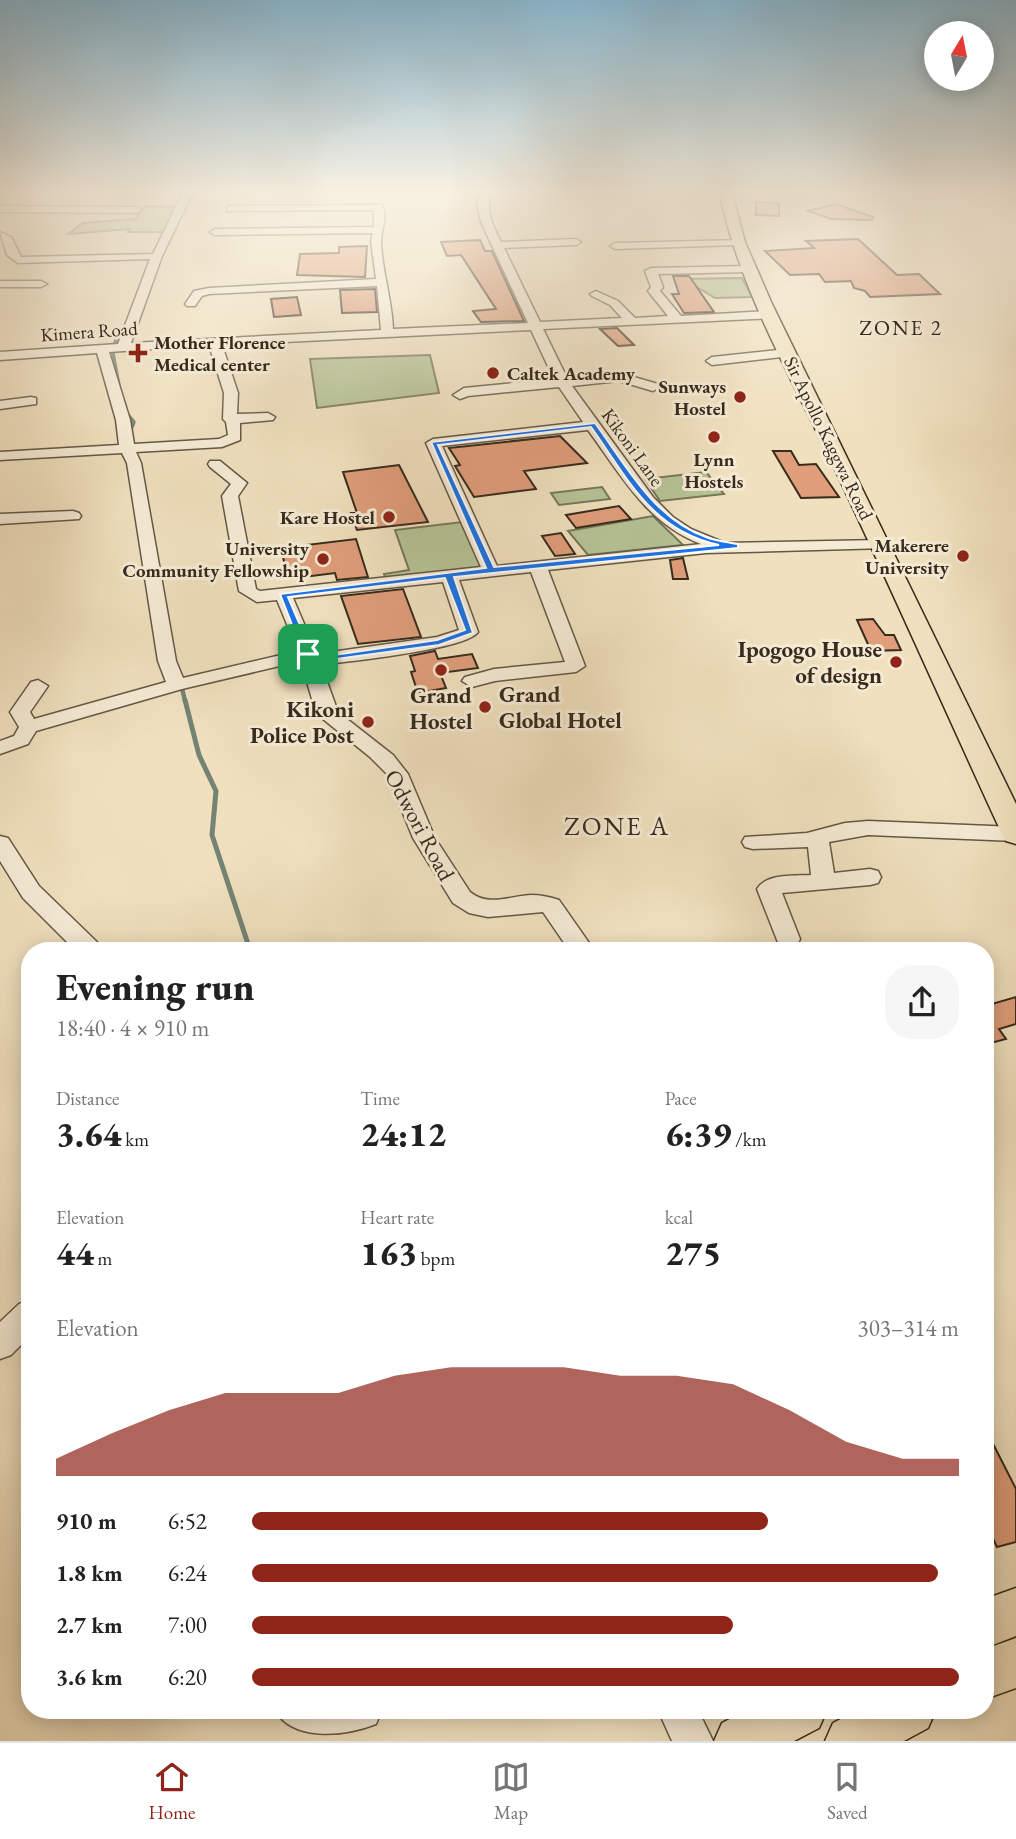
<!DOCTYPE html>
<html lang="en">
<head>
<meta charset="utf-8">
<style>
  :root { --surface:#fff; --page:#f6f6f6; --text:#222; --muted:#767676; --line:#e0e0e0; --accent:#8f2418 }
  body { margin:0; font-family:"EB Garamond",serif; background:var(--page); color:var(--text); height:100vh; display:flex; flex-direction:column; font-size:26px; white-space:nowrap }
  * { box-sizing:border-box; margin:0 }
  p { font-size:23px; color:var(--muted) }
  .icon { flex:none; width:38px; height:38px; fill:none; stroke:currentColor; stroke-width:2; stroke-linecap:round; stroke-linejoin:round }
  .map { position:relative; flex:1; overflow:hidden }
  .sheet { position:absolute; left:21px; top:942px; width:973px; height:777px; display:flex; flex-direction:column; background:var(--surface); border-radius:28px; box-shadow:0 4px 18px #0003 }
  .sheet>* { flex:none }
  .needle { width:46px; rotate:10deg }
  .buttons { position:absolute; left:924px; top:21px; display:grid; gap:14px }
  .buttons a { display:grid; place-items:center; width:70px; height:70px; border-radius:50%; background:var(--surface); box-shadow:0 4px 18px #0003; font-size:35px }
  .pin { position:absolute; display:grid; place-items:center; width:60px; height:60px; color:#fff; margin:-30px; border-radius:14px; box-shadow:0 4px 10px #0006 }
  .round { display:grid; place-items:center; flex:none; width:74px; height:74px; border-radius:28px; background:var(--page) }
  .headline { display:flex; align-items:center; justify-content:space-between; height:119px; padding:0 35px }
  h1 { font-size:38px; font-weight:800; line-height:52px }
  .metrics { display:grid; grid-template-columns:repeat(3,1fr); gap:10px; height:119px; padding:7px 35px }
  .metrics div { display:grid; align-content:center }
  .metrics b { font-size:35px; font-weight:800 }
  .metrics small { font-size:19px; font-weight:400 }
  .metrics p { font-size:19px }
  .chart { height:196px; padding:14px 35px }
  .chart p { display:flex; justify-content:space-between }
  .chart svg { width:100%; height:126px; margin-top:7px; fill:var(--accent); opacity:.7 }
  ul { padding:0 35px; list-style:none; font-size:23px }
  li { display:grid; grid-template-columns:112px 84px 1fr; align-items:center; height:52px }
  li i { height:18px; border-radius:9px; background:var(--accent) }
  .menu { display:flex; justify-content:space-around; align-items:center; height:98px; border-top:2px solid var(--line); background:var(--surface); font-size:19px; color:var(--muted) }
  .menu a { display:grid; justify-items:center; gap:4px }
  .menu .current { color:var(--accent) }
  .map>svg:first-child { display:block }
  .green { fill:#b5c395; stroke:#767759; stroke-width:2 }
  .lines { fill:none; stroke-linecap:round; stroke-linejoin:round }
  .stream-far3 { stroke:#738374; stroke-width:2.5 }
  .stream-far2 { stroke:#738374; stroke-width:3.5 }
  .stream-far1 { stroke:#738374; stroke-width:4.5 }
  .stream { stroke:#738374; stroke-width:5 }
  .building { fill:#e09e7b; stroke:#362b1d; stroke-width:2 }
  .minor-casing { stroke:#645845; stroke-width:3 }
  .major-casing { stroke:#362b1d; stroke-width:3 }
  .minor { fill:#f5ebd5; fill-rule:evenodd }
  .major { fill:#f0e0be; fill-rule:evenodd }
  .route { fill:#1a73e8; stroke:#fff; stroke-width:2; fill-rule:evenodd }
  .poi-dot { fill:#8f2418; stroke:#f5ebd5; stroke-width:2.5 }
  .labels { text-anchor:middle; stroke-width:6; stroke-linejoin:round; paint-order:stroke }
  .far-street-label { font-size:19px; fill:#362b1d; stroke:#f5ebd5 }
  .far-poi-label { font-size:19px; font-weight:bold; fill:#362b1d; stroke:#f5ebd5; text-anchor:end }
  .far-quarter-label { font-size:21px; letter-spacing:2px; fill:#362b1d; stroke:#f5ebd5 }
  .poi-label { font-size:23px; font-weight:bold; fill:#362b1d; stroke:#f5ebd5; text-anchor:end }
  .street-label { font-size:23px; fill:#362b1d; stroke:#f5ebd5 }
  .quarter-label { font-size:26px; letter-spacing:2px; fill:#362b1d; stroke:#f5ebd5 }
</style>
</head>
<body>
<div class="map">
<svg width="1016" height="1741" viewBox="0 0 1016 1741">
  <rect width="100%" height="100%" fill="#f0e0be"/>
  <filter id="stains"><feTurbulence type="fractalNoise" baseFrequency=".00286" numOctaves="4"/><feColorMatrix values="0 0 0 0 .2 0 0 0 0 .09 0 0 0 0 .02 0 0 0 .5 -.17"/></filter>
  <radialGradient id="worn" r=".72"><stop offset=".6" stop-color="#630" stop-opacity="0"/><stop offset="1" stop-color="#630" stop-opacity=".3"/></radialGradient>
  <!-- green -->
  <g class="green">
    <path d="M145,206L177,207L164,232H128L129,229L68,234L83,223L135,219Z"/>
    <path d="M742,278L752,297L715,298L700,289L686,288L680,279Z"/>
    <path d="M430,355L439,393L317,408L310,359Z"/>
    <path d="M706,472L724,494L660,501L645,479Z"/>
    <path d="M602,487L610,499L559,505L551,493Z"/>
    <path d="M653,516L683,545L588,555L568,531Z"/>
    <path d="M462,522L481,568L386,579L384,574L409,570L395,530Z"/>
  </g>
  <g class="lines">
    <!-- stream-far3 -->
    <path class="stream-far3" d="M191,191H256"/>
    <!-- stream-far2 -->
    <g class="stream-far2">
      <path d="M115,342L128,321"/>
      <path d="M113,353L120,391"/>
      <path d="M125,411L134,422L130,432L134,449"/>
    </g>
    <!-- stream-far1 -->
    <path class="stream-far1" d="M181,684L185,701"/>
    <!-- stream -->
    <path class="stream" d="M185,700L199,755L216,791L212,835L250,950"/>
  </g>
  <!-- building -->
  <g class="building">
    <path d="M756,202L779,203V216L756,215Z"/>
    <path d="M836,204L873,217L872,220L831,219L808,211Z"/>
    <path d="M858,239L897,275L919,274L940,294L870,297L865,291L854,288L851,281L825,282L819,274L790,275L765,251L814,248L806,241Z"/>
    <path d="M480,240L485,251H492L524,321L481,322L473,311L496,309L461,255L447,256L441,242Z"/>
    <path d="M367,246L365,277L297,275L300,254L339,253V247Z"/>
    <path d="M673,276H689L714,312L684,313L672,294H679Z"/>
    <path d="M375,289L377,312L342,313L340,290Z"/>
    <path d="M297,297L301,315L274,317L271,299Z"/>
    <path d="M617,328L634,345L618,346L600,329Z"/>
    <path d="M560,436L587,463L524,471L536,489L474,497L455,466L460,465L449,448Z"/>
    <path d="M773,451H791L799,465L816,464L839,497L801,498Z"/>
    <path d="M399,465L428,522L357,530L351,513H357L343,472Z"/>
    <path d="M619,506L631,519L576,528L566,515Z"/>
    <path d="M561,533L575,554L555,556L542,536Z"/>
    <path d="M356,539L368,577L337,580L335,573L288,579L281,548Z"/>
    <path d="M683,558L688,579H673L670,560Z"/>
    <path d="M403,589L421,637L358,644L341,596Z"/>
    <path d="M873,619L885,635H894L901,650L871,651L857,620Z"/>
    <path d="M435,651L438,659L472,654L478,668L440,673L446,688L418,693L411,672L415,671L410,656Z"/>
    <path d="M1016,997V1024L999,1029L1006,1039L991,1043L985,1037V1006Z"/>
    <path d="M985,1428L1016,1489V1542L997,1547L985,1522Z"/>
  </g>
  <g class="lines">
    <defs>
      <g id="minor">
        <path d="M184,190H194L162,256L131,343L381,330L377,286L209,294L202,296L195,306H187L185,304L194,291L209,288L376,279L371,241L373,233L215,235L210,232L215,229L374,227V210L227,211V207L231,206L382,205C388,219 381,228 381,242C382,271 392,300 393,329L528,323L481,222L477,203L481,190H491C485,210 492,224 501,242L576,239L581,242L576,245L504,248L540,322L622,318L610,305L592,296L590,294L596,291L618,301L635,318L668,316L648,291L651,287L645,271L651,268L749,266L755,269L749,272L658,274L663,287L660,291L681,316L769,311L773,312V318L543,329L567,378L620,373L658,384L660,387L653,391L619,381L572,386L653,497L673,517L691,529L725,543L881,540L889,545L887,548L706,553L548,570L585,666L576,672L495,681L472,687L462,681L465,677L494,669L565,662L531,572L459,580L478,632C465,650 348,661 321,665L338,712L393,755L408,774L435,838L470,892C488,907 510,896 531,895C541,895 550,897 559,900L594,950H569L543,912L488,917L469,913L453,903L413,838L387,774L370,757L323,719L312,699L301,661L182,689L36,731L28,744L0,754V741L14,736L19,727L10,712L31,682L38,680L48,686L30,712L34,719L166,682L158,661L127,463L122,453L0,460V452L119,445L116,420L97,353L0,360V352L118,344L150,259L18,263L7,255L0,232L11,237L21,257L153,254ZM531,330L554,379L464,388L453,395L460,399L468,396L559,387L583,422L433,439L426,443L481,567L260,591L256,589L238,496L247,483L220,461H210L208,464L210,467L231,484L222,496L239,591L257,602L277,600L298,651L183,678L176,661L141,463L136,452L222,447L240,440V423L273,420L275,417L268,413L237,414L238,393L222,345ZM209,345L224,393L223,419L226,422L228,435L219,439L134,444L130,420L109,352ZM588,430C621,475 646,523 701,544L497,566L442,446ZM443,582L459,630L437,637L317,654L293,598Z"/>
        <path d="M0,206L137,207L142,210L137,213L0,212Z"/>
        <path d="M742,240L743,242L738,245L615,249L610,246L615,243Z"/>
        <path d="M0,281H41L47,284L41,287H0Z"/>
        <path d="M787,349L793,353L791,356L712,365L706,361L712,357Z"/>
        <path d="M31,397L36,398V404L0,409V401Z"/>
        <path d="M73,511L79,513L81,516L79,519L0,524V514Z"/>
        <path d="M868,821L1016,827V841L868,835L829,842L834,873L870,869L878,871L881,877L878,883L870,885L782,893L800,939L797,945L788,948L779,945L757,889C767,873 795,876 811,875L808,847L753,849L745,847L742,842L745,837L807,833L845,823Z"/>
        <path d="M0,836L8,838L39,886L99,944L102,950H75L23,898L0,861Z"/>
        <path d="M30,1299V1336L11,1355L0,1359V1322L19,1304Z"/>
        <path d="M275,1710H382L376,1724C343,1737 292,1741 275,1710Z"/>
        <path d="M658,1710H698L713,1741H672Z"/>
      </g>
      <g id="major">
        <path d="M719,190H731L745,242L772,304L1016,804V844L1006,841L1002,834C945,710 890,586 832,463C790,375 738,286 719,190Z"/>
        <path d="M1016,1588V1636L985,1648V1599Z"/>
        <path d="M1016,1638V1688L985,1699V1649Z"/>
        <path d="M747,1710H827L819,1728L794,1741H714L722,1723Z"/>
        <path d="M858,1710H936L928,1728L904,1741H825L833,1723Z"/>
      </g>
    </defs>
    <!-- minor casing -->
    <use href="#minor" class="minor-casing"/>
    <!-- major casing -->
    <use href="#major" class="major-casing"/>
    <!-- minor -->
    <use href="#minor" class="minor"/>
    <!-- major -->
    <use href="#major" class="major"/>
  </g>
  <!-- sky -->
  <linearGradient id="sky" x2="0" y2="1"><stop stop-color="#89b8d1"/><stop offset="0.44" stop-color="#f8f1e2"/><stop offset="1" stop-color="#f8f1e2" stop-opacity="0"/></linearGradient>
  <rect width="1016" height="434" fill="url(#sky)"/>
  <!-- route -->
  <path class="route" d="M595,423C626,465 654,519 706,537C716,541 728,542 738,544V548L454,577L473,633L439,645L307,663L280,594L486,568L431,442ZM591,427C628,479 652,531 719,545L494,567L438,445ZM445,578L465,630L437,640L314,658L288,597Z"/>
  <!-- markers -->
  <g class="poi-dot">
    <path d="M134.5 342.5h7v7h7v7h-7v7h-7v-7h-7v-7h7z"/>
    <circle cx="493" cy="373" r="7"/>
    <circle cx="740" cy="397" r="7"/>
    <circle cx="714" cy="437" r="7"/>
    <circle cx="389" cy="517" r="7"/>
    <circle cx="963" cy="556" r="7"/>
    <circle cx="323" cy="559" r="7"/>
    <circle cx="896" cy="662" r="7"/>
    <circle cx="441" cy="670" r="7"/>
    <circle cx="485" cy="707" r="7"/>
    <circle cx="368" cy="722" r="7"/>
  </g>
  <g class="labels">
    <!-- far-street labels -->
    <g class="far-street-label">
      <text transform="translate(89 331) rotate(-4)" y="7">Kimera Road</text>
      <text transform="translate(829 438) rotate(64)" y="7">Sir Apollo Kaggwa Road</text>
      <text transform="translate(633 447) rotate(54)" y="7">Kikoni Lane</text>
    </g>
    <!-- far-poi labels -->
    <g class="far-poi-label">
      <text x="154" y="349" text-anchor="start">Mother Florence<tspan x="154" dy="22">Medical center</tspan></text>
      <text x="507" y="380" text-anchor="start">Caltek Academy</text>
      <text x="726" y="393">Sunways<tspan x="726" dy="22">Hostel</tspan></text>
      <text x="714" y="466" text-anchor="middle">Lynn<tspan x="714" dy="22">Hostels</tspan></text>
      <text x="375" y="524">Kare Hostel</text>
      <text x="949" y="552">Makerere<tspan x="949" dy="22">University</tspan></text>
      <text x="309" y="555">University<tspan x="309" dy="22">Community Fellowship</tspan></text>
    </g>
    <!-- far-quarter labels -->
    <g class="far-quarter-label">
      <text x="901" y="335">ZONE 2</text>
    </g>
    <!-- poi labels -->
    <g class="poi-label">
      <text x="882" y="657">Ipogogo House<tspan x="882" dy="26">of design</tspan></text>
      <text x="499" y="702" text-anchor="start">Grand<tspan x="499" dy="26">Global Hotel</tspan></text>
      <text x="441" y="703" text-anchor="middle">Grand<tspan x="441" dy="26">Hostel</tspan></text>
      <text x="354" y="717">Kikoni<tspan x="354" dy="26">Police Post</tspan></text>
    </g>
    <!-- street labels -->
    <g class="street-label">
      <text transform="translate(420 825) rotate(62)" y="8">Odwori Road</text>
    </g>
    <!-- quarter labels -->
    <g class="quarter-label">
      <text x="617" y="835">ZONE A</text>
    </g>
  </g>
  <rect width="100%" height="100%" filter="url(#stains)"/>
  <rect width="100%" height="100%" fill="url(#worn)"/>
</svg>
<div class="buttons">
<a><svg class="needle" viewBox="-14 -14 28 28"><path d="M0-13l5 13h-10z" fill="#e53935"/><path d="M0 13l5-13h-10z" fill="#767676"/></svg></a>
</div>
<div class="pin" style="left:308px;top:654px;background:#1e9e55"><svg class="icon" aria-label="arrive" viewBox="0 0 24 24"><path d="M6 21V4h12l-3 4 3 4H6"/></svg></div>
<section class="sheet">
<div class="headline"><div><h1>Evening run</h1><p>18:40 · 4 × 910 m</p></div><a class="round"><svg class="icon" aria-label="share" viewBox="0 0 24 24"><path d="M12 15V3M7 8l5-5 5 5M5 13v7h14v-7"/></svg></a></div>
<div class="metrics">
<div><p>Distance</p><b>3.64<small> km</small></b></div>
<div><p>Time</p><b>24:12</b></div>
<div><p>Pace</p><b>6:39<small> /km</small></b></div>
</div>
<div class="metrics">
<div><p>Elevation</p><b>44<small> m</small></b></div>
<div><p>Heart rate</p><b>163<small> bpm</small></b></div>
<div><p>kcal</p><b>275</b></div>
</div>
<div class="chart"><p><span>Elevation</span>303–314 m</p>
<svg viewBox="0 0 160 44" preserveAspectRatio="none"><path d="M0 44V38L10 29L20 21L30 15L40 15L50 15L60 9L70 6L80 6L90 6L100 9L110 9L120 12L130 21L140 32L150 38L160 38V44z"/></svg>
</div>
<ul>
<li><b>910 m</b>6:52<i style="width:73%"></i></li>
<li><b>1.8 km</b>6:24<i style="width:97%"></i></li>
<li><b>2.7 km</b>7:00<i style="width:68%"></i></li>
<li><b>3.6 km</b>6:20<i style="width:100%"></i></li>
</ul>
</section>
</div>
<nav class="menu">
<a class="current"><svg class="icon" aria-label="home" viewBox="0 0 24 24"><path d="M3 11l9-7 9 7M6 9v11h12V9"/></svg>Home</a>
<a><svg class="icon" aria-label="map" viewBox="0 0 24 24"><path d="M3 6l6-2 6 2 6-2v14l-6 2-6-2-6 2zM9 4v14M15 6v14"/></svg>Map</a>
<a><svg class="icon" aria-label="saved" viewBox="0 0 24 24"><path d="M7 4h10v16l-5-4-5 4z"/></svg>Saved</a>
</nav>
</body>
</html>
